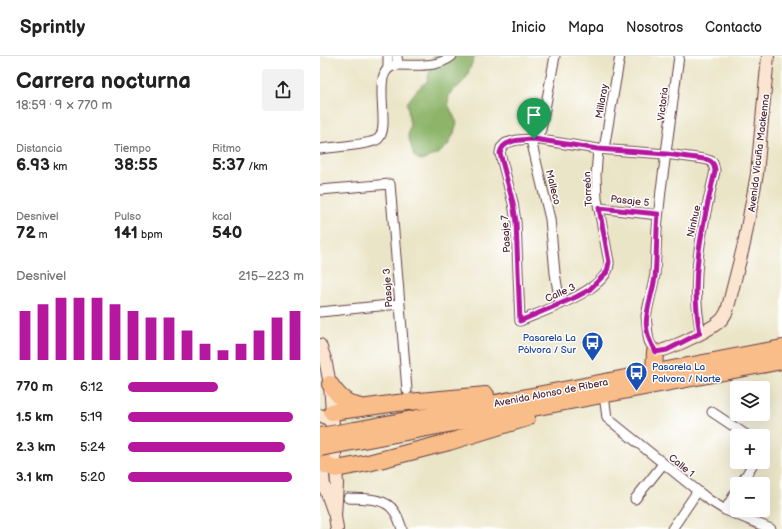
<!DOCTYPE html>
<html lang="es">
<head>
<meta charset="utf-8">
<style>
  :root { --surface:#fff; --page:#f2f2f2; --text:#222; --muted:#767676; --line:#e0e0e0; --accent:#b5179e }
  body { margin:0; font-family:"Balsamiq Sans",sans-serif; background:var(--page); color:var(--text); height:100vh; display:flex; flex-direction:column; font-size:15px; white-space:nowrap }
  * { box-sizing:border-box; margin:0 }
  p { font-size:13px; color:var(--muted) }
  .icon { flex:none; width:22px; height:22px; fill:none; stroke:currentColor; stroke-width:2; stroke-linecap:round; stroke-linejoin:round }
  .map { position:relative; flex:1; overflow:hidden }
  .details { display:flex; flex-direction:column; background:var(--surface); width:320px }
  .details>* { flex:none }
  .tools { position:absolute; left:410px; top:325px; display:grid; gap:8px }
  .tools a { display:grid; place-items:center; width:40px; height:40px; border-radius:4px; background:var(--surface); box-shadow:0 4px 16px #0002; font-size:20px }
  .pin { position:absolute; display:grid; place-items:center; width:34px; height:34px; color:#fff; margin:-41px -17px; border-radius:50% 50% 50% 0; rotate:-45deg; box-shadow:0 0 4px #0007 }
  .pin .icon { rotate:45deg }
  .round { display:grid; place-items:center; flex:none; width:42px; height:42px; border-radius:4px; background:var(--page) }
  .head { display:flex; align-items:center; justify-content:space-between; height:68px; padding:0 16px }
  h1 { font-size:22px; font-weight:700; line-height:30px }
  .stats { display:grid; grid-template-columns:repeat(3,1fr); gap:6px; height:68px; padding:4px 16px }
  .stats div { display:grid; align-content:center }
  .stats b { font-size:17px; font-weight:700 }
  .stats small { font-size:11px; font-weight:400 }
  .stats p { font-size:11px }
  .chart { height:112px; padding:8px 16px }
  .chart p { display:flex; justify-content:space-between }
  .chart svg { width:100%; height:72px; margin-top:4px; stroke:var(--accent); stroke-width:6 }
  ul { padding:0 16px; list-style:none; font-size:13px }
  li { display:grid; grid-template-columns:64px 48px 1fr; align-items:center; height:30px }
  li i { height:10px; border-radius:5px; background:var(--accent) }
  header { display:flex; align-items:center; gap:24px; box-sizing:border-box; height:56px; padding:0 20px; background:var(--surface); border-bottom:1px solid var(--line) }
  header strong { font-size:19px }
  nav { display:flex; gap:22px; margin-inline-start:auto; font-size:14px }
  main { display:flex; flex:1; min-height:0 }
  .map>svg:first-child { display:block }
  .forest { fill:#8db469; stroke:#6c6a4a }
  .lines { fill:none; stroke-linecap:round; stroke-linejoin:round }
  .street-casing { stroke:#623d42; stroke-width:11 }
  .secondary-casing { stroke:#623d42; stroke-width:14 }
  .highway-casing { stroke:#623d42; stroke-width:18 }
  .street { stroke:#fff; stroke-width:9 }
  .secondary { stroke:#fce5d0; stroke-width:12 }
  .highway { stroke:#f8bd89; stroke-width:16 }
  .highway-bridge-casing { stroke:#623d42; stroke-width:18; stroke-linecap:butt }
  .highway-bridge { stroke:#f8bd89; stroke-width:16 }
  .route-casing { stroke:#fff; stroke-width:8 }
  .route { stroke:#b5179e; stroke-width:5 }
  .labels { text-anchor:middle; stroke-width:3; stroke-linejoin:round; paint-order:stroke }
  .street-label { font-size:10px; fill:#4a1f2b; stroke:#fff }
  .transit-label { font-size:10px; fill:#164399; stroke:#fff; text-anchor:end }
</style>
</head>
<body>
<header>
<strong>Sprintly</strong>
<nav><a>Inicio</a><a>Mapa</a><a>Nosotros</a><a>Contacto</a></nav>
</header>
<main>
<section class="details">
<div class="head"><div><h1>Carrera nocturna</h1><p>18:59 · 9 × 770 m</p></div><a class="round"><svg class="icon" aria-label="share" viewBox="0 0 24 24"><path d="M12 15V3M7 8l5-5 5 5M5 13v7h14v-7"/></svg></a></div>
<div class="stats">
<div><p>Distancia</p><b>6.93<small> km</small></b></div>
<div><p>Tiempo</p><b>38:55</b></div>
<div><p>Ritmo</p><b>5:37<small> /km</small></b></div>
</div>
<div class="stats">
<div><p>Desnivel</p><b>72<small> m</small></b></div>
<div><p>Pulso</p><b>141<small> bpm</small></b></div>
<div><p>kcal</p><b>540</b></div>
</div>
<div class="chart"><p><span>Desnivel</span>215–223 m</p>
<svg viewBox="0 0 160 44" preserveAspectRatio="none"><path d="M5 44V14M15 44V10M25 44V6M35 44V6M45 44V6M55 44V10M65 44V14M75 44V18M85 44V18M95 44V26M105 44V34M115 44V38M125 44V34M135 44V26M145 44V18M155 44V14"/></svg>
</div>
<ul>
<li><b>770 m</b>6:12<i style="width:51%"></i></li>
<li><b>1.5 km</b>5:19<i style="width:94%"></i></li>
<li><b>2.3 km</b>5:24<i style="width:89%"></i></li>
<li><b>3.1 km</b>5:20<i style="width:93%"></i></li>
</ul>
</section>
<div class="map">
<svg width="462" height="473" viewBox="0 0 462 473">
  <rect width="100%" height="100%" fill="#fff"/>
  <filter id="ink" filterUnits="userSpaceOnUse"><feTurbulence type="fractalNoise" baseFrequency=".025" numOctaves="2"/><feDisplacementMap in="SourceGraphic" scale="8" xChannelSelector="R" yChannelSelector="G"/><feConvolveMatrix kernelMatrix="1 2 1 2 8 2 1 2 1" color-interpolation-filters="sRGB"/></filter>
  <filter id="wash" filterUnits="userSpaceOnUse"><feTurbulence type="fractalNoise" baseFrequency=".012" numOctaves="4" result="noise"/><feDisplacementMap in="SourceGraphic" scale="16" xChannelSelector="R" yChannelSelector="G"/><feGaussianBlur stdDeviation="0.9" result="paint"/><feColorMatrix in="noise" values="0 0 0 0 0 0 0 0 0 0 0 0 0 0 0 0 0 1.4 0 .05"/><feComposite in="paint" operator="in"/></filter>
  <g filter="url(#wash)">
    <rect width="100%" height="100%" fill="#ebe5c7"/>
    <!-- forest -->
    <path class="forest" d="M114,0H155L146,22L140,29L129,38L128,48L137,67L134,77L128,89L119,97L104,104L98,103L94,100L88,79L90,70L87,47L96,35L107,25Z"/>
  </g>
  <g filter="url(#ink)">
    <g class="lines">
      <defs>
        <g id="street">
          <path d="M68,0V12"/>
          <path d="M235,0L221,74L214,83L212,88L230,163L235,217L240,248"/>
          <path d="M78,9C96,9 117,12 132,0"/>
          <path d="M0,93C11,91 51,89 58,83C73,70 47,10 78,9L77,0"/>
          <path d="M278,93L276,119L277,143L289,206C291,233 221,256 200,265L196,166L193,147L180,97L181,92L186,87L197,84L214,83L278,93L346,98L384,103L391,105L393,107L395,115C383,168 369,222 381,277"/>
          <path d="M284,93L300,0"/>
          <path d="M0,134L70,128L87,334"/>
          <path d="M279,152L338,159"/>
          <path d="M0,256L79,248"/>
          <path d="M335,296L329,285L328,279L326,260L335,219L337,173L341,134L359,0"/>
          <path d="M284,339L287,362L389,444L405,454L451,473"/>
          <path d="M392,356L428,380"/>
          <path d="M421,428L434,406"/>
          <path d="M28,442C43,443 65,441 74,455C78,460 80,467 82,473"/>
          <path d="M315,443L343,408"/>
          <path d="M405,454L417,434"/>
          <path d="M352,473L377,436"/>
        </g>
        <g id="secondary">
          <path d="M0,289L5,303L10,328L17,428L15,460"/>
          <path d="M335,296C349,294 389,275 400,265C403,263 405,259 407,255L424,188L437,118L448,0"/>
          <path d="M0,359L8,363L13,369"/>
          <path d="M1,400L4,429L15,460L17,473"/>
        </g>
        <g id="highway">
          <path d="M334,316L335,296"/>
          <path d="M10,328C18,340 26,348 41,351"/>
          <path d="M12,356L77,347L166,339"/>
          <path d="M35,374L462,292"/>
          <path d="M38,385L462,305"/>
          <path d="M2,403L7,410L16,413L48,407L129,386L207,362"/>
        </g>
      </defs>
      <!-- street casing -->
      <use href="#street" class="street-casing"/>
      <!-- secondary casing -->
      <use href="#secondary" class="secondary-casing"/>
      <!-- highway casing -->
      <use href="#highway" class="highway-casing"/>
      <!-- street -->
      <use href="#street" class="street"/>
      <!-- secondary -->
      <use href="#secondary" class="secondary"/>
      <!-- highway -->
      <use href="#highway" class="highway"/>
      <defs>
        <g id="highway-bridge">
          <path d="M0,380L35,374"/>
          <path d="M0,392L38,385"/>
        </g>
      </defs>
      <!-- highway-bridge casing -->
      <use href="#highway-bridge" class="highway-bridge-casing"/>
      <!-- highway-bridge -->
      <use href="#highway-bridge" class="highway-bridge"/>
    </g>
  </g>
  <g class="lines" filter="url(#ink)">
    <defs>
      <path id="route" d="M214,83L278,93L346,98L384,103C390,104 395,107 395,115C383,168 369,222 380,277L347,294L336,296C317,269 331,248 335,221C337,200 336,179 338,158L279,152L289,206L287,216L269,234L256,241L200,265L196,166L193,147L180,97C183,83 202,84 214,83Z"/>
    </defs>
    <!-- route casing -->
    <use href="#route" class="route-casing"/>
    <!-- route -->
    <use href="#route" class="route"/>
  </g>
  <!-- icons -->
  <defs>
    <symbol id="bus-pin" viewBox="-11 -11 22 30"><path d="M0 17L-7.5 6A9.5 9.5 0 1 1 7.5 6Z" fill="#1a4fb4" stroke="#fff"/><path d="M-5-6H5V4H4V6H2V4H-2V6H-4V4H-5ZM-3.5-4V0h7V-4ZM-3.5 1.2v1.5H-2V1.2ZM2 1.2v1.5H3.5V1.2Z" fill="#fff"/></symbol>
  </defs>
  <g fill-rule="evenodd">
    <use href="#bus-pin" x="260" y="274" width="25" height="34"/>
    <use href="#bus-pin" x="304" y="304" width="25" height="34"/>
  </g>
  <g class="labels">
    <!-- street labels -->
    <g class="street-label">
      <text transform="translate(281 45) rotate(-80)" y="4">Millaray</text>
      <text transform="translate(342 48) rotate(-83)" y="4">Victoria</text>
      <text transform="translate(438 97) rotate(-83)" y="4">Avenida Vicuña Mackenna</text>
      <text transform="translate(234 131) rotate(76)" y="4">Malleco</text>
      <text transform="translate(267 133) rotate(-93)" y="4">Torreón</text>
      <text transform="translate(310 144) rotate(6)" y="4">Pasaje 5</text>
      <text transform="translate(373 165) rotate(-77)" y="4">Ninhue</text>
      <text transform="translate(185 178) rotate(-94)" y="4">Pasaje 7</text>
      <text transform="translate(67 232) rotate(-94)" y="4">Pasaje 3</text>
      <text transform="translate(240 236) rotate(-24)" y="4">Calle 3</text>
      <text transform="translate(231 336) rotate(-11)" y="4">Avenida Alonso de Ribera</text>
      <text transform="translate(362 409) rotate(39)" y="4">Calle 1</text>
    </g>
    <!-- transit labels -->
    <g class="transit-label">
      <text x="256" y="285">Pasarela La<tspan x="256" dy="12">Pólvora / Sur</tspan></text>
      <text x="332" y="314" text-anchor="start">Pasarela La<tspan x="332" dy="12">Polvora / Norte</tspan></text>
    </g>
  </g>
</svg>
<div class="tools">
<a><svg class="icon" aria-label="layers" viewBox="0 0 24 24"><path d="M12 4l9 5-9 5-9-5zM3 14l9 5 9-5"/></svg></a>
<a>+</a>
<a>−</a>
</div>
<div class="pin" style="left:214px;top:83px;background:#1e9e55"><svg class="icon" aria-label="arrive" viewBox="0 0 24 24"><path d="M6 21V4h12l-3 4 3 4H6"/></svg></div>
</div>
</main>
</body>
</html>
